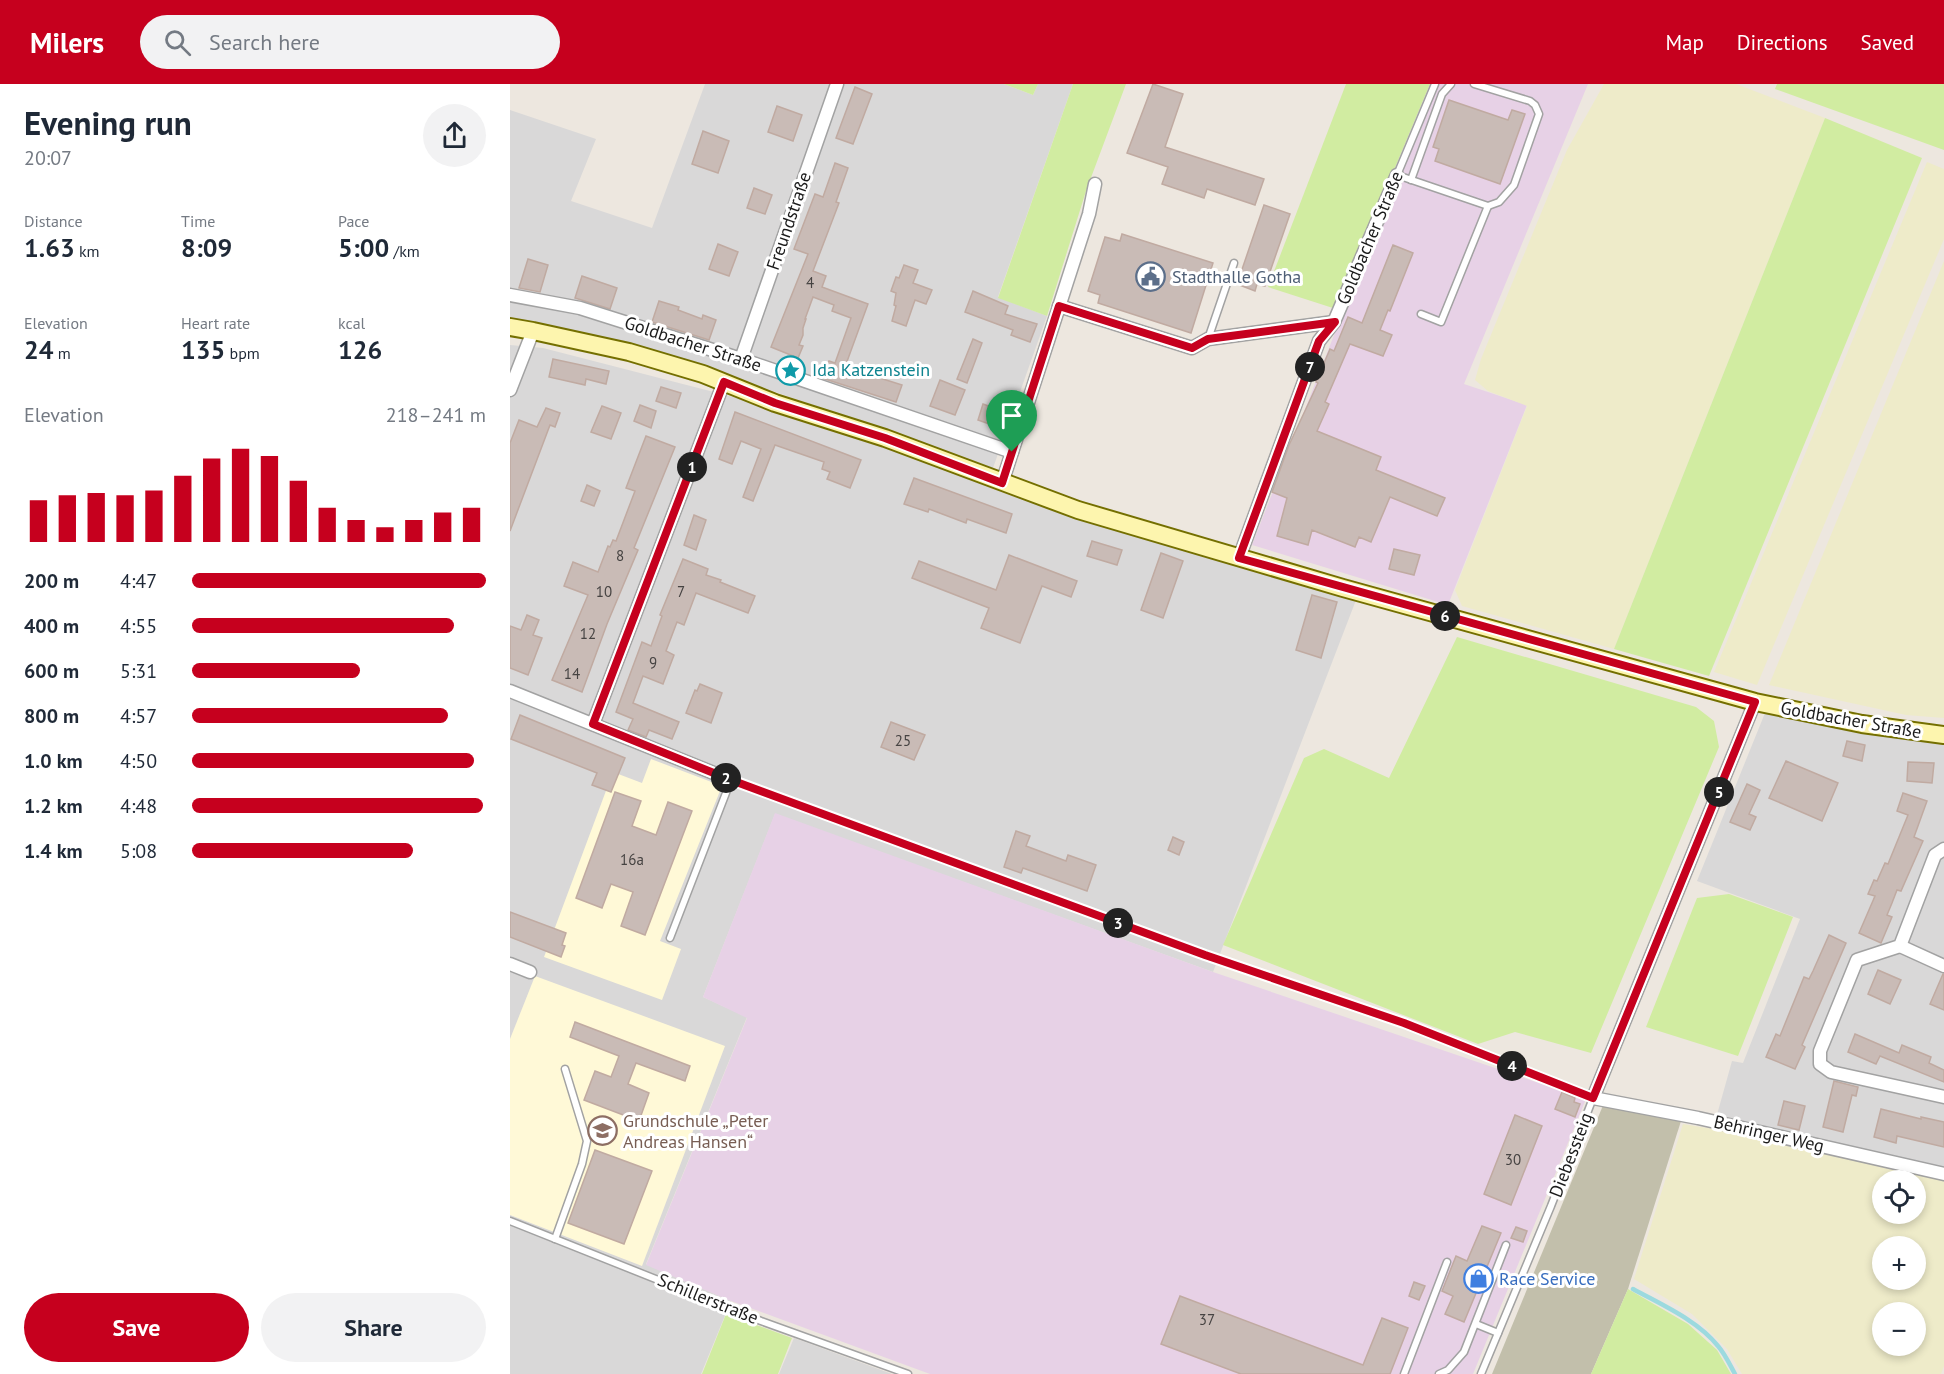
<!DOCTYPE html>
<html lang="en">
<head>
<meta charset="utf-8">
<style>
  :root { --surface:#fff; --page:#f2f2f3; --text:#1f2937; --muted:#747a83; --accent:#c6001e }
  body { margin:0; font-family:"PT Sans",sans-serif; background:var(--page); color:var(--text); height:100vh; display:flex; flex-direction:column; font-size:22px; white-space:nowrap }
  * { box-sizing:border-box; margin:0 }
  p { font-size:20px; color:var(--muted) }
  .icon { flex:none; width:33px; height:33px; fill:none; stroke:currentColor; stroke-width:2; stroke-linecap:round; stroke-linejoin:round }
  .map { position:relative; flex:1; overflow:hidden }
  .details { display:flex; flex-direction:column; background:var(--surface); width:510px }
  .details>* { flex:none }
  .buttons { position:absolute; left:1362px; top:1086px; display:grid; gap:12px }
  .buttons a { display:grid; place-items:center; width:54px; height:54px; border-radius:50%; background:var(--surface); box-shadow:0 3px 9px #0003; font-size:30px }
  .pin { position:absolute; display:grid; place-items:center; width:51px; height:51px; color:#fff; margin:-62px -26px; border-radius:50% 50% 50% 0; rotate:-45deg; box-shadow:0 0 6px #0007 }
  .pin .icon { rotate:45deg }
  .km { position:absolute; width:30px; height:30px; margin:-15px; border-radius:50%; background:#222; color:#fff; font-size:16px; line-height:30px; text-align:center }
  .round { display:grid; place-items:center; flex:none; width:63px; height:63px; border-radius:32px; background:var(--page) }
  .headline { display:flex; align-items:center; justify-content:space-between; height:102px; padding:0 24px }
  h1 { font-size:33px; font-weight:800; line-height:45px }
  .stats { display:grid; grid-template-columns:repeat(3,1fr); gap:9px; height:102px; padding:6px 24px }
  .stats div { display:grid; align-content:center }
  .stats b { font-size:26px; font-weight:800 }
  .stats small { font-size:16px; font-weight:400 }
  .stats p { font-size:16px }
  .chart { height:168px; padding:12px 24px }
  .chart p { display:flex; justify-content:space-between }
  .chart svg { width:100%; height:108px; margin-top:6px; stroke:var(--accent); stroke-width:6 }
  .cta { display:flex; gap:12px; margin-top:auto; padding:12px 24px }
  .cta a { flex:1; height:69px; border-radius:36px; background:var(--accent); color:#fff; font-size:24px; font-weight:800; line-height:69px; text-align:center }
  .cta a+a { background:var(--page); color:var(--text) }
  ul { padding:0 24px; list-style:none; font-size:20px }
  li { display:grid; grid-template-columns:96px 72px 1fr; align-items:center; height:45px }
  li i { height:15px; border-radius:8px; background:var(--accent) }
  header { display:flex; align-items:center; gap:36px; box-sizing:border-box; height:84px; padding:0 30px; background:var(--accent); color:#fff }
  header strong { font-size:28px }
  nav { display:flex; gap:33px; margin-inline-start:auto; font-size:21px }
  .search { width:420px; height:54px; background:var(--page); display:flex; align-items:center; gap:15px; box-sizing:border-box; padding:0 21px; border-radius:33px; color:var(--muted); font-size:22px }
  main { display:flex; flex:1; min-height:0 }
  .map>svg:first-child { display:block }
  .residential { fill:#d9d8d8 }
  .industrial { fill:#e7d1e6 }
  .education { fill:#fff9d7 }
  .construction { fill:#c2bfab }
  .farmland { fill:#eeebc9; fill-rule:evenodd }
  .grass { fill:#d1eca1 }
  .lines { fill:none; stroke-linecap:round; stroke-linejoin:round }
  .stream { stroke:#9cdadf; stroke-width:4.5 }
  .building { fill:#c9bbb6; stroke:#c0aaa1; stroke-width:1.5 }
  .service-casing { stroke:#a2a2a2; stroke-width:9 }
  .minor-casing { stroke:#a2a2a2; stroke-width:15 }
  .secondary-casing { stroke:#746f00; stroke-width:20 }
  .service { stroke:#fff; stroke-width:6 }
  .minor { stroke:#fff; stroke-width:12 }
  .secondary { stroke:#fdf5ae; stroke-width:16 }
  .route-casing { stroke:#fff; stroke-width:12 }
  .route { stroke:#c6001e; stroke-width:8 }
  .labels { text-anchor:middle; stroke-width:6; stroke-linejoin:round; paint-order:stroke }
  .number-label { font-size:15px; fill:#464342 }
  .street-label { font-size:18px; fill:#1b1b1b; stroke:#fff }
  .service-label { font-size:18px; fill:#4e5e75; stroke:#fff; text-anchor:start }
  .culture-label { font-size:18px; fill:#0d838f; stroke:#fff; text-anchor:start }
  .education-label { font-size:18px; fill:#785e54; stroke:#fff; text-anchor:start }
  .shop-label { font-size:18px; fill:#366cbe; stroke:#fff; text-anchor:start }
</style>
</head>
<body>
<header>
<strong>Milers</strong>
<div class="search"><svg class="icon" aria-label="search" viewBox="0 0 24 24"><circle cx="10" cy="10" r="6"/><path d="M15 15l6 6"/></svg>Search here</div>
<nav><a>Map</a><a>Directions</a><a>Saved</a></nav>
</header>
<main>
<section class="details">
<div class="headline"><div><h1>Evening run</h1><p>20:07</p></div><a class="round"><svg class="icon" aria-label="share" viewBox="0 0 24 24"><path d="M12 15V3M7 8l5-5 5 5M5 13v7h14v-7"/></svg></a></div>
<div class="stats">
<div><p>Distance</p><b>1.63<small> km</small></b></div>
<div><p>Time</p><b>8:09</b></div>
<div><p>Pace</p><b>5:00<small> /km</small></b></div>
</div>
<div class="stats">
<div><p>Elevation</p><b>24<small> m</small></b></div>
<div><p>Heart rate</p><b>135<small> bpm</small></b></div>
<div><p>kcal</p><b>126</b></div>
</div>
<div class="chart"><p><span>Elevation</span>218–241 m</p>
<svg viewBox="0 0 160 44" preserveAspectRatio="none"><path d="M5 44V27M15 44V25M25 44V24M35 44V25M45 44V23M55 44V17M65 44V10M75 44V6M85 44V9M95 44V19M105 44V30M115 44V35M125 44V38M135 44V35M145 44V32M155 44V30"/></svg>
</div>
<ul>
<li><b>200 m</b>4:47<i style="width:100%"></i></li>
<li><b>400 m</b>4:55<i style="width:89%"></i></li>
<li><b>600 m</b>5:31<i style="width:57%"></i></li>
<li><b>800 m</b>4:57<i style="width:87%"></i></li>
<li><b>1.0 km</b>4:50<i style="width:96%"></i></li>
<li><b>1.2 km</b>4:48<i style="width:99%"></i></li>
<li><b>1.4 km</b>5:08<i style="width:75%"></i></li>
</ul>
<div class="cta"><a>Save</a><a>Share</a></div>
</section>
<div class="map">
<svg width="1434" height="1290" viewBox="0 0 1434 1290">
  <rect width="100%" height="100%" fill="#ede7df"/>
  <!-- residential -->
  <g class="residential">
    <path d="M195,0H494L523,11L528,0H563L488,213L537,232L483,384L243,300L71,249L0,236V26L86,55L61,117L142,144Z"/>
    <path d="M0,261L33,264L231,315L386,366L499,411L846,516L703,888L265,730L193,913L237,933L136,1180L221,1217L191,1290H0Z"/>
    <path d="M1255,629L1350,648L1434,658V1097L1203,1045L1222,977L1233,979L1290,835L1187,797Z"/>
    <path d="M284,1254L382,1290H269Z"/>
  </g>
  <!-- industrial -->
  <g class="industrial">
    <path d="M920,0H1078L954,300L1017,321L938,521L742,461L833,228L826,225Z"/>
    <path d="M265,729L703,888L1076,1015L963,1290H420L221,1217L136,1181L237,934L193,913Z"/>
  </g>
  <!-- education -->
  <g class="education">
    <path d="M141,675L212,702L150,857L171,865L152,916L34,873L103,688L132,699Z"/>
    <path d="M25,892L215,962L132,1182L0,1131V955Z"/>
  </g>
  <!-- construction -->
  <path class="construction" d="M1094,1019L1171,1037L1118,1205L1081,1290H982Z"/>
  <!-- farmland -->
  <g class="farmland">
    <path d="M1094,0H1226L1315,34L1104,565L952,522L945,506L1017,322L978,307L965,296L971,275L1057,66Z"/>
    <path d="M1417,78L1434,85V155L1247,601L1204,588Z"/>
    <path d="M1434,177V634L1396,631L1259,601Z"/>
    <path d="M1173,1040L1203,1045L1434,1097V1282L1431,1290H1232L1217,1265L1182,1230L1124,1195ZM1372,1096H1406V1130H1372ZM1372,1162H1406V1196H1372ZM1372,1228H1406V1262H1372Z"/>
  </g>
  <!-- grass -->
  <g class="grass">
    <path d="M494,0H528L523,11Z"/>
    <path d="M563,0H616L576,107L537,232L488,214Z"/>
    <path d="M836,0H920L826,225L758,203Z"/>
    <path d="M1267,0H1434V66L1265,5Z"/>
    <path d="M1315,34L1412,74L1199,592L1104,565Z"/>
    <path d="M947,553L1186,623L1204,637L1209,663L1081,969L1005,948L968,960L713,861L794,674L814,665L879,694Z"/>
    <path d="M1219,810L1283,833L1228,972L1136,943L1187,814Z"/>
    <path d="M1118,1205L1178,1240L1207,1266L1221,1290H1081Z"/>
    <path d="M216,1230L282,1254L268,1290H192Z"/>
  </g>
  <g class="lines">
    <!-- stream -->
    <path class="stream" d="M1123,1205C1152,1221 1187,1236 1208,1262C1215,1270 1220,1281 1225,1290"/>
  </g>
  <!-- building -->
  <g class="building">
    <path d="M643,0L673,10L655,63L754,95L745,121L697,105L694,114L652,100L658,83L617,69Z"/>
    <path d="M345,3L362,10L343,60L326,54Z"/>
    <path d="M939,16L998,36L1002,26L1015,30L990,100L925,77L929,65L923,63Z"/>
    <path d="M267,22L292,31L283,57L258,48Z"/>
    <path d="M193,47L219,57L208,89L182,80Z"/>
    <path d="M325,79L338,84L326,118L329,119L303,187L316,192L312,203L358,220L335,283L392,301L386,318L312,294L319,277L325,279L341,234L322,227L324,221L303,213L295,235H296L293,244V251L289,261L293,262L288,274L261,263L298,170L284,165L305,110L313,113Z"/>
    <path d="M244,104L262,111L255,130L237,124Z"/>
    <path d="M754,121L780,130L755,202L747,200L745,207L727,200Z"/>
    <path d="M612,150L703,179L681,249L588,219L590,211L578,207L595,153L610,157Z"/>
    <path d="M208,160L228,168L219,192L199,185Z"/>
    <path d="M883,161L903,169L880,227L878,226L870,246L882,251L873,272L840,260L815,318L819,320L807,347L871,373L866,386L935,414L927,432L880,413L861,458L849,453L845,463L802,446L798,461L767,452L777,414L762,408L779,361L808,299L806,298L820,265L824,267L838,233L852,239Z"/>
    <path d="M18,175L38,181L30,208L9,204Z"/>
    <path d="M394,181L408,186L403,199L422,206L416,220L405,216L396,242L382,237L386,222L384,221L386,209L381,207L386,193L389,194Z"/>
    <path d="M72,192L107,204L100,225L65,214Z"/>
    <path d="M463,207L498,222L495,230L527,240L520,258L501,251L503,246L455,228Z"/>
    <path d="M149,217L169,223L168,226L192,235L193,231L206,236L199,256L142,238Z"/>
    <path d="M463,255L472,259L457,299L447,295Z"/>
    <path d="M43,275L99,287L96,300L76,295L75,301L39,293Z"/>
    <path d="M430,296L455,306L445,331L420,322Z"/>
    <path d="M151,303L171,309L166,324L146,317Z"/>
    <path d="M473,320L494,328L488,343L468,336Z"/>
    <path d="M130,321L146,327L141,344L124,337Z"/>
    <path d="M92,322L111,329L101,355L81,348Z"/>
    <path d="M36,324L50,329L45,343L40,341L0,447V359L9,336L27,343Z"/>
    <path d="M225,328L351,376L340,404L317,395L320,388L312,385L314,378L265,361L243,417L233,413L251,365L231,357L222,380L209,375Z"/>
    <path d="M136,352L165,363L124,464L128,466L97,540L72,608L42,596L78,511L54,502L63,478L88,488L98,462L100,463L103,456L106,457L125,407L116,404Z"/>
    <path d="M404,394L502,430L496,449L457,435L456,439L419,425L418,428L394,420Z"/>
    <path d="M77,401L90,407L84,422L71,417Z"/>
    <path d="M184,431L196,436L186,466L174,461Z"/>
    <path d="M582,457L612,466L607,481L577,472Z"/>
    <path d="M884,465L910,471L904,491L879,485Z"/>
    <path d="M651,469L673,477L653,534L631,526Z"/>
    <path d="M499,471L567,497L561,513L532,502L510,559L471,544L479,524L402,494L409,477L486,506Z"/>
    <path d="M173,475L198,485L196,491L211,496L210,498L245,512L238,529L186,509L174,541L167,538L156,567L164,571L153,600L133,592L123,619L169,638L162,655L139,646L136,653L118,646L123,635L106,628L132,558L141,562L152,532L150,531Z"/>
    <path d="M802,511L827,518L811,574L786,566Z"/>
    <path d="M17,531L29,536L23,551L32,554L18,591L0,584V542L11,546Z"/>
    <path d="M190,600L212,609L201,639L176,629L185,606L187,607Z"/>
    <path d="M10,631L115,674L101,708L82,701L87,689L1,655Z"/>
    <path d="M381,638L415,651L404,676L371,663Z"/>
    <path d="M1337,657L1355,661L1352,677L1333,672Z"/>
    <path d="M1276,677L1328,699L1312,737L1259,714Z"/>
    <path d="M1398,678L1424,679L1422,699L1397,697Z"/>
    <path d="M1237,700L1250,706L1239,730L1246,733L1240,746L1220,738Z"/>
    <path d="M105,708L131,717L122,742L146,751L158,718L182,727L135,851L111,842L123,808L101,800L92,824L66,814Z"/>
    <path d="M1393,709L1417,717L1404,753L1413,757L1391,807L1387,806L1382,819L1377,831L1382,833L1371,859L1349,849L1365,812L1358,810L1364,796L1367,797L1375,779L1378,780L1398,731L1387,727Z"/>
    <path d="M506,747L520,752L516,762L556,777L558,771L586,781L577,807L513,784L511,789L494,783Z"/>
    <path d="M663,753L674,758L669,771L658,766Z"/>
    <path d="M0,828L56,849L52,861L55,862L51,873L0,853Z"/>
    <path d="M1319,851L1336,859L1292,961L1295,963L1285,985L1256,973L1266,950L1270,952L1294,893L1299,895L1303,887Z"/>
    <path d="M1368,886L1391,896L1380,920L1358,910Z"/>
    <path d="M1433,890H1434V926L1420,920Z"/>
    <path d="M65,938L180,982L175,997L126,979L118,1000L139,1009L129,1037L74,1016L85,987L101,993L109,972L60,953Z"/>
    <path d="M1345,950L1389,969L1392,961L1421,973L1419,979L1434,986V998L1370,972L1366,980L1338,968Z"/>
    <path d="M1324,997L1348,1003L1346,1012L1342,1011L1333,1048L1313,1043Z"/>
    <path d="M1052,1008L1065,1014L1064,1018L1070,1020L1065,1033L1045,1025Z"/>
    <path d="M1274,1017L1295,1022L1289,1046L1268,1041Z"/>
    <path d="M1371,1025L1411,1035V1033L1434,1038V1063L1387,1052L1386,1059L1364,1053Z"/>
    <path d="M1005,1031L1032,1042L1001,1121L974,1110Z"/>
    <path d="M85,1066L142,1087L114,1160L58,1139Z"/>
    <path d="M972,1142L991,1149L954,1238L935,1230L943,1212L932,1207L946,1172L957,1177Z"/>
    <path d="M1006,1143L1017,1147L1013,1158L1001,1154Z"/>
    <path d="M904,1198L915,1202L909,1216L899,1212Z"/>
    <path d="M670,1212L853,1281L872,1234L898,1244L880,1290H731L651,1260Z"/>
  </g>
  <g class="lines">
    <defs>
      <g id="service">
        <path d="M925,0L887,91L978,122L989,118L1004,101L1029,30L1025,21L1020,17L964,0"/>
        <path d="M901,96L932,10L941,0"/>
        <path d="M911,230L931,238L978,122"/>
        <path d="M698,255L724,179"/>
        <path d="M160,854L221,696L695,871L894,939L1083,1014L1041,1122L971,1290"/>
        <path d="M0,1137L251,1237L398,1290"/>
        <path d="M45,1155L72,1080L77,1057L55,985"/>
        <path d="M966,1240L988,1249"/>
        <path d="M894,1290L937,1178"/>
        <path d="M929,1290L938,1286L954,1268L996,1161"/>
      </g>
      <g id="minor">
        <path d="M0,211L70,224L231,275L502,368"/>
        <path d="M549,222L682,264L698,255L824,238"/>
        <path d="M231,275L327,0"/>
        <path d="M0,306L23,247"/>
        <path d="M492,399L579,130L585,100"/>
        <path d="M729,474L809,257L824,238L887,91"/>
        <path d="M0,607L221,696"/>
        <path d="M1245,618L1083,1014L1188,1034L1434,1090"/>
        <path d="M83,640L214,298"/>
        <path d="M1434,765L1425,771L1390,862L1347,876L1310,967V980L1321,988L1434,1013"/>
        <path d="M1390,862L1434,882"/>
        <path d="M0,880L20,888"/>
      </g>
      <path id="secondary" d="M0,243L23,247L119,268L193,290L265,319L375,354L568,426L833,504L1245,618L1352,640L1434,651"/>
    </defs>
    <!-- service casing -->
    <use href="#service" class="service-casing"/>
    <!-- minor casing -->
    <use href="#minor" class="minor-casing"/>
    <!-- secondary casing -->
    <use href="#secondary" class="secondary-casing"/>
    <!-- service -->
    <use href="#service" class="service"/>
    <!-- minor -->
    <use href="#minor" class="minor"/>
    <!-- secondary -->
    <use href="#secondary" class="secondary"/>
  </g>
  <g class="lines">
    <defs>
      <path id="route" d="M549,222L682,264L698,255L825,238L809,257L729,474L1245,618L1083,1014L894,939L695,871L221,696L83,640L214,298L265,319L375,354L492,399Z"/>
    </defs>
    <!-- route casing -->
    <use href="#route" class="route-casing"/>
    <!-- route -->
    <use href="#route" class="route"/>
  </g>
  <!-- icons -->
  <defs>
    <symbol id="civic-ring" viewBox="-11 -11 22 22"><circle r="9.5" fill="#fff" stroke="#5c6f8a" stroke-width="1.5"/><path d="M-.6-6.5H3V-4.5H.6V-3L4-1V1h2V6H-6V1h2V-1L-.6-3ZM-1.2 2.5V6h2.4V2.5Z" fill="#5c6f8a"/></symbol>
    <symbol id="sight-ring" viewBox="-11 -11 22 22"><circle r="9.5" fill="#fff" stroke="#0f9aa8" stroke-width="1.5"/><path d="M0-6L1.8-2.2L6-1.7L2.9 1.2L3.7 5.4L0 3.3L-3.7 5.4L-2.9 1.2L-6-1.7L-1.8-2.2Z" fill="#0f9aa8"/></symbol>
    <symbol id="school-ring" viewBox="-11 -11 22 22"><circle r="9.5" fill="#fff" stroke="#8d6e63" stroke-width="1.5"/><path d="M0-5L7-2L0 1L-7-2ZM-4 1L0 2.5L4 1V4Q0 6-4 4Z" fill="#8d6e63"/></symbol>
    <symbol id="shop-ring" viewBox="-11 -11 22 22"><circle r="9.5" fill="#fff" stroke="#3f7fe0" stroke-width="1.5"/><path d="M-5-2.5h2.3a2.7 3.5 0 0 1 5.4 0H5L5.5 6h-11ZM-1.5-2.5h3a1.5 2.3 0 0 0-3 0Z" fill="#3f7fe0"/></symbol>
  </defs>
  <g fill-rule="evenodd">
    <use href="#civic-ring" x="624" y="176" width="33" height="33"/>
    <use href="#sight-ring" x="264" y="270" width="33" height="33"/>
    <use href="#school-ring" x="76" y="1030" width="33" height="33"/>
    <use href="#shop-ring" x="952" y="1178" width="33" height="33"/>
  </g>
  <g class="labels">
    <!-- number labels -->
    <g class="number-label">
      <text x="300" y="204">4</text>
      <text x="110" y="477">8</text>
      <text x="94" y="513">10</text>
      <text x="171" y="513">7</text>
      <text x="78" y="555">12</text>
      <text x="143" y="584">9</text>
      <text x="62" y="595">14</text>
      <text x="393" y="662">25</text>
      <text x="122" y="781">16a</text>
      <text x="1003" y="1081">30</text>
      <text x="697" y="1241">37</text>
    </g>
    <!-- street labels -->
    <g class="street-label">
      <text transform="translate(279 137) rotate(-71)" y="6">Freundstraße</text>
      <text transform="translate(860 154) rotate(-67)" y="6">Goldbacher Straße</text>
      <text transform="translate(183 260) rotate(18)" y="6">Goldbacher Straße</text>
      <text transform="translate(1341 636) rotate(10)" y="6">Goldbacher Straße</text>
      <text transform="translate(1259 1050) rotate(13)" y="6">Behringer Weg</text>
      <text transform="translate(1061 1071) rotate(-69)" y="6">Diebessteig</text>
      <text transform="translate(198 1215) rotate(22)" y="6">Schillerstraße</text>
    </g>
    <!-- service labels -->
    <g class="service-label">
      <text x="662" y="199">Stadthalle Gotha</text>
    </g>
    <!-- culture labels -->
    <g class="culture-label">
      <text x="302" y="292">Ida Katzenstein</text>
    </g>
    <!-- education labels -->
    <g class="education-label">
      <text x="113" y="1043">Grundschule „Peter<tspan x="113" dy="21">Andreas Hansen“</tspan></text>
    </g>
    <!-- shop labels -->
    <g class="shop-label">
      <text x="989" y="1201">Race Service</text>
    </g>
  </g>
</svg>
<div class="buttons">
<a><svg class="icon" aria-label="locate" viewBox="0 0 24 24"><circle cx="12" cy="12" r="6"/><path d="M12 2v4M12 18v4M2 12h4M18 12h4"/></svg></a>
<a>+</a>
<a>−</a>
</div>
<div class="pin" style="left:502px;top:368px;background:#1e9e55"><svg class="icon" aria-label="arrive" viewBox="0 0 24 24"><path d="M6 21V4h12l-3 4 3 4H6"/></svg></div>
<b class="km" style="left:182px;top:383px">1</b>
<b class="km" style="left:216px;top:694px">2</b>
<b class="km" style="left:608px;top:839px">3</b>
<b class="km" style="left:1002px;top:982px">4</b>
<b class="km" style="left:1209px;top:708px">5</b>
<b class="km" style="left:935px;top:532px">6</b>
<b class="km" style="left:800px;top:283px">7</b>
</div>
</main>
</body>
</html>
